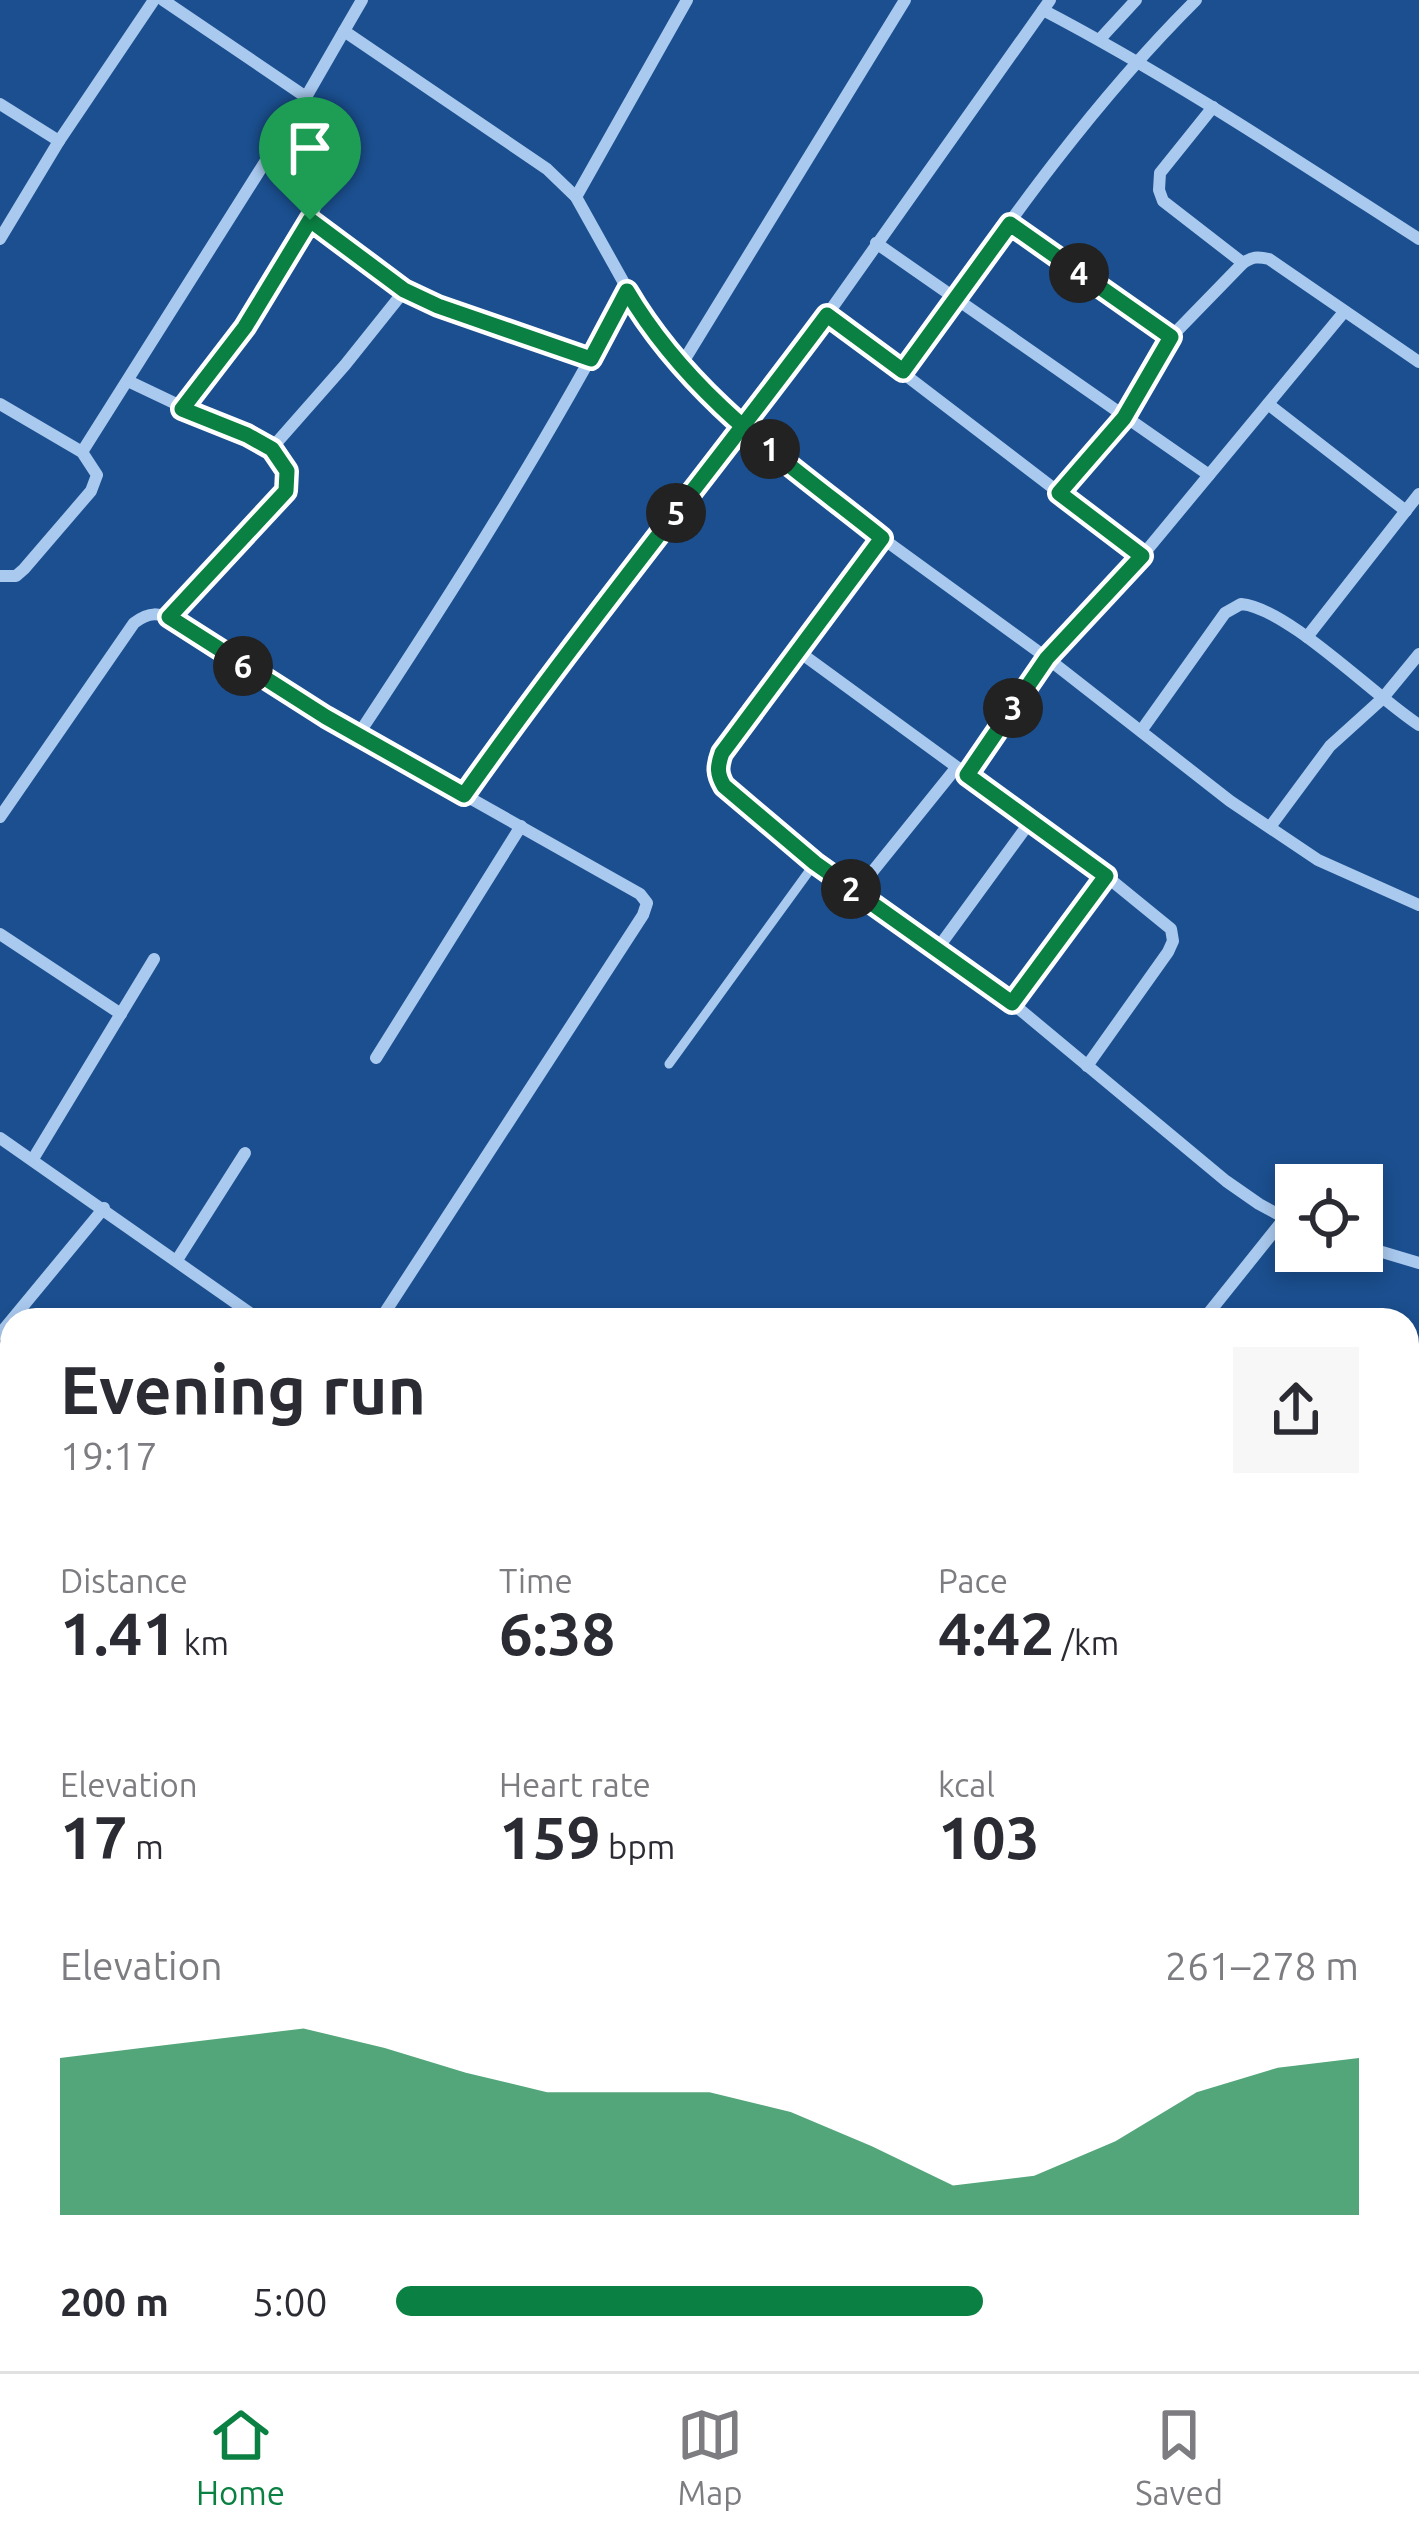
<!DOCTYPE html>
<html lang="en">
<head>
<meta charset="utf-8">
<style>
  :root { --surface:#fff; --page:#f7f7f7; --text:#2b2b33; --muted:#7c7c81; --line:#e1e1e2; --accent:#0b8043 }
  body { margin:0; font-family:Ubuntu,sans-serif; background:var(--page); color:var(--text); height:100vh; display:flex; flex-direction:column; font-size:45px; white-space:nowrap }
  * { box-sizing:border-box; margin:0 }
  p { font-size:39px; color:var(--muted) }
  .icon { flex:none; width:66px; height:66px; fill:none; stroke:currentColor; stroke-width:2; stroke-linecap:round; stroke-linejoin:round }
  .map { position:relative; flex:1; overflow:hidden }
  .sheet { position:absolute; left:0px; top:1308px; width:1419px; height:1065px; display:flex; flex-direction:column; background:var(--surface); border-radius:36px 36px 0 0; box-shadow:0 6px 18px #0003 }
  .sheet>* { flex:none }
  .controls { position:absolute; left:1275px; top:1164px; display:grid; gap:24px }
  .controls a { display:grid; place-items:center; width:108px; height:108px; border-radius:0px; background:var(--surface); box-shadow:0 6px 18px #0003; font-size:60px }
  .pin { position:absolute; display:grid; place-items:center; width:102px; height:102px; color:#fff; margin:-123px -51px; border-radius:50% 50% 50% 0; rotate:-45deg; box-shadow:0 0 12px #0007 }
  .pin .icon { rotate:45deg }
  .km { position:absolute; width:60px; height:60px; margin:-30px; border-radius:50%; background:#222; color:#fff; font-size:33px; line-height:60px; text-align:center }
  .round { display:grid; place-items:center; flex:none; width:126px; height:126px; border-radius:0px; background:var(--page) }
  .headline { display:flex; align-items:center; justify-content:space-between; height:204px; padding:0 60px }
  h1 { font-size:66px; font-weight:600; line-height:90px }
  .metrics { display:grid; grid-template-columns:repeat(3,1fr); gap:18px; height:204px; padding:12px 60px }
  .metrics div { display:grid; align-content:center }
  .metrics b { font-size:60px; font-weight:600 }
  .metrics small { font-size:33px; font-weight:400 }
  .metrics p { font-size:33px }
  .chart { height:336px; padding:24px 60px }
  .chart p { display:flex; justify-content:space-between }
  .chart svg { width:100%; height:216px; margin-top:12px; fill:var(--accent); opacity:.7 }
  ul { padding:0 60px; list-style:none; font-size:39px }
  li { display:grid; grid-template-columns:192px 144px 1fr; align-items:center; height:90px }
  li i { height:30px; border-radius:15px; background:var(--accent) }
  .tabs { display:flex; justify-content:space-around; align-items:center; height:168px; border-top:3px solid var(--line); background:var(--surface); font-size:33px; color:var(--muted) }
  .tabs a { display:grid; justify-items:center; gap:6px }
  .tabs .active { color:var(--accent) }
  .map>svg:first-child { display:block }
  .building { fill:#4478b7; stroke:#cfe3fa; stroke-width:3 }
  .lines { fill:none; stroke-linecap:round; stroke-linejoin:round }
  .service { stroke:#a9c9ee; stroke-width:9 }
  .minor { stroke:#a9c9ee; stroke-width:12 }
  .route-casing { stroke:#fff; stroke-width:24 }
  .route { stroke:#0b8043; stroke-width:15 }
</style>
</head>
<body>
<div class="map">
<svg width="1419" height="2371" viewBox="0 0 1419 2371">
  <rect width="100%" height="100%" fill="#1b4f8f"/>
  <!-- building -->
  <path class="building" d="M962,2361H1002L995,2371H955Z"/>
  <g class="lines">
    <!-- service -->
    <g class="service">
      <path d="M669,1064L815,863"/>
      <path d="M1220,2361L1228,2371"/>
      <path d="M946,2371L954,2361"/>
    </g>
    <!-- minor -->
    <g class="minor">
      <path d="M163,0L306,97L344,31L547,169L576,197L643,317L680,367L704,393L743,426L882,538L1047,658L1230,801L1318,860L1419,905"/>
      <path d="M1043,10C1173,78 1296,160 1419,239"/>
      <path d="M344,31L362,0"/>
      <path d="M1100,39L1136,0"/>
      <path d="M0,104L59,141"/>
      <path d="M1213,107L1160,173L1159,190L1163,201L1243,263"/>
      <path d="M576,197L687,0"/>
      <path d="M310,220L405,290L438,306L591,359"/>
      <path d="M1010,225L1171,337"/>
      <path d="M0,239L59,141L154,0"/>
      <path d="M876,243L1209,475"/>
      <path d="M827,315L1142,556"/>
      <path d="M680,367L905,0"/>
      <path d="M903,371C994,243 1084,111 1196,0"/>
      <path d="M128,381L271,449"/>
      <path d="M0,404L82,452L97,475L91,491L24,569L16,576H0"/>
      <path d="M1268,404L1406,511"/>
      <path d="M182,409L258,308L310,220L319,197L316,184L276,146"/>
      <path d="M82,452L306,97"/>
      <path d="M1059,493L1124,418L1171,337L1243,263C1252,257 1257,256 1269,259L1419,362"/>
      <path d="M882,538L722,753C717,767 717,774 724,786L815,863L1012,1003L1226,1181L1259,1204L1296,1224"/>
      <path d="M169,617L286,491C292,473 282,463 271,449L345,365L405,290"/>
      <path d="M1307,637L1419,494"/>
      <path d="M798,651L1106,876L1171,929L1173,941L1168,952L1087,1066"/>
      <path d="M1141,731L1225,613L1241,604C1288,608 1374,696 1419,725"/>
      <path d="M358,735C454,590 546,444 627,291"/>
      <path d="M967,775L1047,658L1142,556L1344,312"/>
      <path d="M464,795L520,716L827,315L1050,0"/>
      <path d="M0,817L134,623C150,611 158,613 176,620L326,717L640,894L647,903L643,915L380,1320"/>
      <path d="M1270,827L1330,746L1382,699L1419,654"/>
      <path d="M856,892L956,768"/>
      <path d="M0,934L121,1014"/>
      <path d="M938,948L1030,822"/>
      <path d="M1012,1003L1106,876"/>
      <path d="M376,1058L521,826"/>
      <path d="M0,1138L260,1320"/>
      <path d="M33,1159L154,959"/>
      <path d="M1362,1246L1419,1263"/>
      <path d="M177,1260L245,1153"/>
      <path d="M1203,1320L1284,1219"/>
      <path d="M0,1334L104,1208"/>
      <path d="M0,1525L12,1507"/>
      <path d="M0,1543L12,1551"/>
      <path d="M1407,1594L1419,1583"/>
      <path d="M1407,1780L1419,1787"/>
      <path d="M0,1864L12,1873"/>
      <path d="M1409,1921L1419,1899"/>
      <path d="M0,2010L12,1994"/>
      <path d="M0,2075L12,2084"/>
      <path d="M304,2371L311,2361"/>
    </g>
  </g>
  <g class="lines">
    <defs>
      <path id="route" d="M310,220L404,290L438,306L591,359L627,291C690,398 787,462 882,538L722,753C717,767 717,774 724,786L815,863L1012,1003L1106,876L967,775L1047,658L1142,556L1059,493L1124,418L1171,337L1010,224L903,371L827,315C707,476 580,631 464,795L326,717L169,617L286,491L287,471L272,449L247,435L182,409L245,327L310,220"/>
    </defs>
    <!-- route casing -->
    <use href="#route" class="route-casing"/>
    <!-- route -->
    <use href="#route" class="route"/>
  </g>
</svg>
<div class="controls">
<a><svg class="icon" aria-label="locate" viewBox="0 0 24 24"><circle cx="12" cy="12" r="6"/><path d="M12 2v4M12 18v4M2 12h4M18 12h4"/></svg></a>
</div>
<div class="pin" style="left:310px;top:220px;background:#1e9e55"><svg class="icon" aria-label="arrive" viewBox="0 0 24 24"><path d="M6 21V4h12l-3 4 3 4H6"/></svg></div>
<b class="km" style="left:770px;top:449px">1</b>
<b class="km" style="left:851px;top:889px">2</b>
<b class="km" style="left:1013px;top:708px">3</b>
<b class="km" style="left:1079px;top:273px">4</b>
<b class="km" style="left:676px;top:513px">5</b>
<b class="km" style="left:243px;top:666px">6</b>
<section class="sheet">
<div class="headline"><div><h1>Evening run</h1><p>19:17</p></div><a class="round"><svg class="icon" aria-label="share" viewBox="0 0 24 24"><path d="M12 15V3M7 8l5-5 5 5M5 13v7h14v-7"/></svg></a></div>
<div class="metrics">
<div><p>Distance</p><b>1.41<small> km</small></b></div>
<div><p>Time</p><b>6:38</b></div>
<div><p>Pace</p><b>4:42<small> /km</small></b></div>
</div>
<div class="metrics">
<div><p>Elevation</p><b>17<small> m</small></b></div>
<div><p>Heart rate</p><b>159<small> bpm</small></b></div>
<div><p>kcal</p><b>103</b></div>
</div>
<div class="chart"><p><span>Elevation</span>261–278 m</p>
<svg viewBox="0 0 160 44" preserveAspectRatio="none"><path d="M0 44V12L10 10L20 8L30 6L40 10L50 15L60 19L70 19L80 19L90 23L100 30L110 38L120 36L130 29L140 19L150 14L160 12V44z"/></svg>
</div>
<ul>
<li><b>200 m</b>5:00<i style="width:61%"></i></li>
</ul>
</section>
</div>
<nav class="tabs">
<a class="active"><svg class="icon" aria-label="home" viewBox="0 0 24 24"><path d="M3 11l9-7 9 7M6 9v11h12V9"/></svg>Home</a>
<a><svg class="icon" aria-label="map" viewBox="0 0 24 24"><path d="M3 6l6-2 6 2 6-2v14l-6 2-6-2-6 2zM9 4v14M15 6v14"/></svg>Map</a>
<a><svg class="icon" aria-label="saved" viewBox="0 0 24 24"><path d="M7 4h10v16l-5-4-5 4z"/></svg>Saved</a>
</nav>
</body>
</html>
